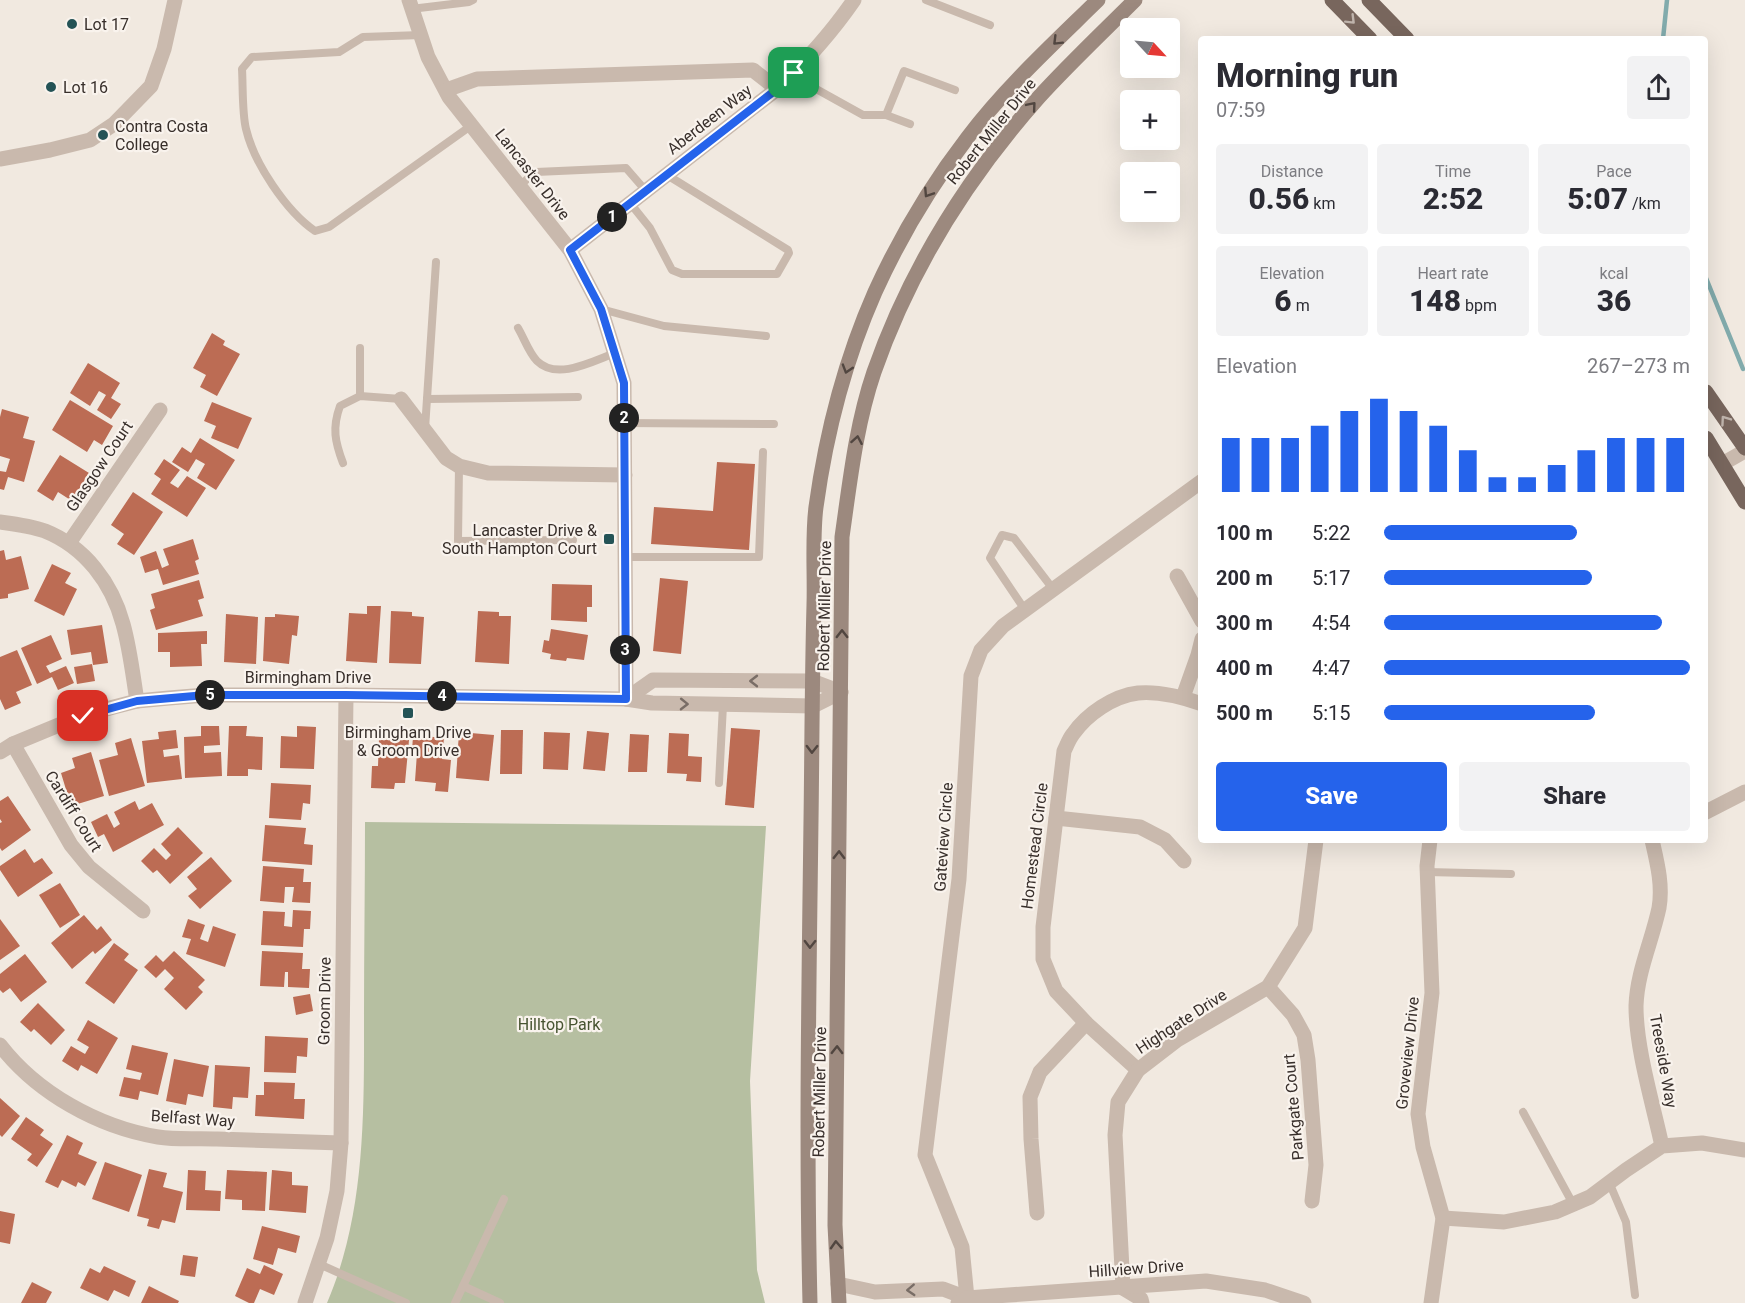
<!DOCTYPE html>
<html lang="en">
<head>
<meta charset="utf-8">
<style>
  :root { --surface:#fff; --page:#f2f2f3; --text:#2b2b33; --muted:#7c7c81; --accent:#2563eb }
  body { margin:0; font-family:Roboto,sans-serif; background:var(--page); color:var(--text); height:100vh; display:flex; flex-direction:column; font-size:22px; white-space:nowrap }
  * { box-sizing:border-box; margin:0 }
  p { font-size:20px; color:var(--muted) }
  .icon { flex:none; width:33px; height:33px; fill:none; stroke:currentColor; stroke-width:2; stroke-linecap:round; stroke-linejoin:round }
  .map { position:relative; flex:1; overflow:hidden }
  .sheet { position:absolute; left:1198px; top:36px; width:510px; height:807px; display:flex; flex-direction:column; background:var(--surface); border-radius:6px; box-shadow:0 6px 24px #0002 }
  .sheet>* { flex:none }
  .needle { width:39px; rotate:116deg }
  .buttons { position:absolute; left:1120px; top:18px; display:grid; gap:12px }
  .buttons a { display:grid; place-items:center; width:60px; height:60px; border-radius:6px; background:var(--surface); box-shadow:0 6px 24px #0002; font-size:30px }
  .pin { position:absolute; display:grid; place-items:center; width:51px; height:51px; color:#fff; margin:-26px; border-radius:12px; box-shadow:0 3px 9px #0006 }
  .km { position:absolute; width:30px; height:30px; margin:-15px; border-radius:50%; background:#222; color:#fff; font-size:16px; line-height:30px; text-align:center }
  .round { display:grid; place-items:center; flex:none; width:63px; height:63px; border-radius:6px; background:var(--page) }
  .overview { display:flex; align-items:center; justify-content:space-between; height:102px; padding:0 18px }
  h1 { font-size:33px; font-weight:800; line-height:45px }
  .stats { display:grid; grid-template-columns:repeat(3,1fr); gap:9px; height:102px; padding:6px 18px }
  .stats div { display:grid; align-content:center; border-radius:6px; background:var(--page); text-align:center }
  .stats b { font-size:30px; font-weight:800 }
  .stats small { font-size:16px; font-weight:400 }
  .stats p { font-size:16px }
  .chart { height:168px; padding:12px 18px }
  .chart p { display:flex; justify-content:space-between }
  .chart svg { width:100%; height:108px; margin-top:6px; stroke:var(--accent); stroke-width:6 }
  .action { display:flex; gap:12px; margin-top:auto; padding:12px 18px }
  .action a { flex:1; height:69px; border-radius:6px; background:var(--accent); color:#fff; font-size:24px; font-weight:800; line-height:69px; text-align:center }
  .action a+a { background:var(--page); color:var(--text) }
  ul { padding:0 18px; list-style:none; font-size:20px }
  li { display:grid; grid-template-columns:96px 72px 1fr; align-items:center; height:45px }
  li i { height:15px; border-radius:8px; background:var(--accent) }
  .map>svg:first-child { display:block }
  .green { fill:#b6bfa1 }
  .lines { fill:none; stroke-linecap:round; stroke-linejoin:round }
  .stream { stroke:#82abac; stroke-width:4.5 }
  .building { fill:#bc6c54 }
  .lane { stroke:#c9b9ad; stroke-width:8 }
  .street { stroke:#c9b9ad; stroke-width:15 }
  .secondary { stroke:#9c897e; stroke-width:15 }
  .primary { stroke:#78665d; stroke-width:15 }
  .oneway { stroke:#bfb4ac }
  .oneway2 { stroke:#514640 }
  .oneway3 { stroke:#796d66 }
  .route-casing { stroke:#fff; stroke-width:12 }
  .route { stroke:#2563eb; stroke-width:8 }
  .poi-dot { fill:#245356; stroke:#f9f3ed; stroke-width:2 }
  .labels { text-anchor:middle; stroke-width:4.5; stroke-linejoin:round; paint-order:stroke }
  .poi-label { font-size:16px; fill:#382f2b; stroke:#f9f3ed; text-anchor:start }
  .street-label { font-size:16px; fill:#382f2b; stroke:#f9f3ed }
  .park-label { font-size:16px; fill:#475431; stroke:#f9f3ed }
</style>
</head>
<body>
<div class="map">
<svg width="1745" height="1303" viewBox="0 0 1745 1303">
  <rect width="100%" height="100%" fill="#f1e9e0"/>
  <!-- green -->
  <path class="green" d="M365,822L766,826L750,1081L757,1270L765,1303H327C366,1212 364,1112 364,1014C364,950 365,886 365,822Z"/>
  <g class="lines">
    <!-- stream -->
    <g class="stream">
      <path d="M1663,39L1667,0"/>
      <path d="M1706,278L1743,369"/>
    </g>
  </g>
  <!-- building -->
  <g class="building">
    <path d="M212,333L225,341L223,345L240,354L217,396L200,387L206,375L193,368Z"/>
    <path d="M88,363L120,383L111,398L121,404L111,419L97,410L106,395L99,391L90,406L70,393Z"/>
    <path d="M70,400L113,426L102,445L94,440L87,452L52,430Z"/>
    <path d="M212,402L252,418L238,449L211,438L216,426L204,421Z"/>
    <path d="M2,409L29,417L23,438L35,441L24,482L8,477L4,490L0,489V471L6,472L10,459L0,456V417Z"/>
    <path d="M200,438L235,460L216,490L197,478L205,464L196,459L188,472L172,462L182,447L191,453Z"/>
    <path d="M60,455L89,473L72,501L58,492L53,501L37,491Z"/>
    <path d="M164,459L180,470L170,483L178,488L187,476L206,488L187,517L151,494L161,479L154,474Z"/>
    <path d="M717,462L755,464L749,550L651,544L654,507L713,511Z"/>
    <path d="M133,492L163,512L134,555L117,544L124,534L111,525Z"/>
    <path d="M193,539L199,559L195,561L199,574L163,585L158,569L145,573L140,557L156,551L162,568L169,565L163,549Z"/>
    <path d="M4,550L6,560L21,556L29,589L8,594V598L0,599V551Z"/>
    <path d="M52,564L71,573L65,583L77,589L64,616L34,601Z"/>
    <path d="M660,578L688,581L681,654L653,651Z"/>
    <path d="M199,580L204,598L198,600L203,616L156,630L150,610L155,608L151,594Z"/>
    <path d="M552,584L592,585V607H587V622L551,620Z"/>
    <path d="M367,606H381L377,663L346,661L349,613L367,614Z"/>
    <path d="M391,611L412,612V616L424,617L421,664L389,663Z"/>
    <path d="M478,611L499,612V616H511L509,664L475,662Z"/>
    <path d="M226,614L258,617L256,664L224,662Z"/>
    <path d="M275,614L299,616L297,636L292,635L289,664L263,661L265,617H275Z"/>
    <path d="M102,625L108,663L93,665L91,652L71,655L67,630Z"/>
    <path d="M551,629L588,635L584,660L567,658L566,661L550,659L551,654L542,652L544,640L549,641Z"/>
    <path d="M207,631V644H201L202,666L170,667V652H158V633Z"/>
    <path d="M51,635L62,659L46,666L50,673L66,666L74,683L58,690L52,677L37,684L21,648Z"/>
    <path d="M17,650L32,685L16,692L21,703L5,710L0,699V657Z"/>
    <path d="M92,664L95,681L77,684L74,667Z"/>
    <path d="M201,726H219L220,745L204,746V753L221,752L222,776L185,778L184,737L201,736Z"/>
    <path d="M229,726H247L246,736L263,737L262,770L248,769V776H227Z"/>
    <path d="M297,726L316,727L314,769L280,768L281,736L297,737Z"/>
    <path d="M731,728L760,730L754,808L725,805Z"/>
    <path d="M176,730L178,748L163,750L164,757L179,755L182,779L147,783L142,741L159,739L158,732Z"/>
    <path d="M501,730H523L522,774H500Z"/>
    <path d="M587,731L609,733L605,771L583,769Z"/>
    <path d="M459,732L494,735L489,781L456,778Z"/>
    <path d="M544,732L570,733L568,770L543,769Z"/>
    <path d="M669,733L689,734L688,756L702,757L701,782L686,781L687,774L667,773Z"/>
    <path d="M630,734L649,735L647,772H628Z"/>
    <path d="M413,735L444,738L442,759L451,760L448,792L435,791L436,783L415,781L417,753L412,752Z"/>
    <path d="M131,738L145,786L109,796L99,760L118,755L115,743Z"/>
    <path d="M379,739L409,740L405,783H395L394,789L371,788L372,766H378Z"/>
    <path d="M91,752L104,796L71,806L61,773L75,768L72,758Z"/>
    <path d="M271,783L311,785L310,804L303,803L301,820L269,818Z"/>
    <path d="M8,796L31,830L2,851L0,848V823L2,822L0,819V801Z"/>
    <path d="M135,801L139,810L152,803L164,825L113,852L104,834L98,837L91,822L107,814L114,828L120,824L114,812Z"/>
    <path d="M265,825L306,828L304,844L313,845L312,865L262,861Z"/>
    <path d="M178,827L203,853L170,884L157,870L153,873L141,861L154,848L166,860L171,855L161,844Z"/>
    <path d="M25,849L34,863L42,858L53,873L18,897L0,870V866Z"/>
    <path d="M211,857L232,881L200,909L188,896L197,889L187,877Z"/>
    <path d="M263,866L304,869L303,882H311L310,903L292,902L294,887H285L284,903L260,901Z"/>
    <path d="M60,883L80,915L60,928L39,895Z"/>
    <path d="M293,910L311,911L310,929H304L303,947L261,945L263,911L285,912L284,926L292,927Z"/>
    <path d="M84,915L97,930L101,926L112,940L95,954L93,951L72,969L51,943Z"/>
    <path d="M0,919L20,946L0,960Z"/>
    <path d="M188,919L205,925L200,939L208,942L213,926L236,934L225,967L186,954L191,939L182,937Z"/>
    <path d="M114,943L129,954L124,960L138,970L114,1004L85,983Z"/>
    <path d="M174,951L205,980L198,987L203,992L186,1010L164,989L174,978L165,969L156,978L144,967L156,955L163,962Z"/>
    <path d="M262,951L303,953L302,969H310L309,988L288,987V972H285L284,987L260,986Z"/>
    <path d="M25,954L47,982L21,1002L10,988L3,993L0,990V974Z"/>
    <path d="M310,994L313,1011L296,1015L293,997Z"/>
    <path d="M38,1003L65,1030L51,1045L34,1029L31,1032L20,1022Z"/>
    <path d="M88,1020L118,1038L97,1074L81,1065L78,1071L62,1061L71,1046L85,1054L89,1047L77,1040Z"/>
    <path d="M265,1036L308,1038L307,1057L297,1056L296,1073L264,1072Z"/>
    <path d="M132,1045L168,1053L158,1095L140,1091L138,1100L119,1096L124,1077L140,1080L142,1073L126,1069Z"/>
    <path d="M174,1059L209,1066L203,1097L188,1094L186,1105L166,1101Z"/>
    <path d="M215,1065L250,1067L248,1098L233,1097L232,1109L213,1107Z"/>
    <path d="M264,1082L295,1083L294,1099H305L304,1119L255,1116L256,1095H264Z"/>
    <path d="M0,1098L20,1116L2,1137L0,1135Z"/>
    <path d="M26,1117L44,1130L40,1135L53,1144L37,1167L27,1160L32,1154L11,1139Z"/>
    <path d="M67,1135L83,1143L78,1154L97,1162L85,1186L78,1182L76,1187L62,1180L58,1188L45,1182Z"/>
    <path d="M105,1162L142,1175L129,1212L92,1199Z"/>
    <path d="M149,1169L167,1173L163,1187L183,1192L175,1223L162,1220L159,1229L147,1226L149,1219L137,1216Z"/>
    <path d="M188,1170L206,1171L205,1190L221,1191L220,1211L186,1210Z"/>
    <path d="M227,1170L267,1172L265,1211L242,1210V1200L225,1199Z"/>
    <path d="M272,1170L292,1172V1185L308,1186L306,1213L269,1210Z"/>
    <path d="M0,1211L15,1214L10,1244L0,1242Z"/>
    <path d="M262,1226L300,1236L296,1253L278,1248L273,1265L253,1259Z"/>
    <path d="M183,1255L198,1257L195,1277L180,1275Z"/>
    <path d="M264,1265L283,1274L274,1295L260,1289L254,1303H249L235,1296L247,1268L260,1274Z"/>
    <path d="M104,1266L136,1281L129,1297L114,1290L108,1301L80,1288L90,1268L100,1273Z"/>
    <path d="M32,1282L52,1292L46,1303H21Z"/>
    <path d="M149,1286L179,1301L178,1303H141Z"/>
  </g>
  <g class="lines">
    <!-- lane -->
    <g class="lane">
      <path d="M926,0L990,25"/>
      <path d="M411,9L469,2L473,0"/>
      <path d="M421,35L363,37L339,52L252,57L242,69C243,85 242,113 246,129C254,163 286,211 315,231L329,227L472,125"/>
      <path d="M794,73L818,90L863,115H886L904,71L955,90"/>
      <path d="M886,115L910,124"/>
      <path d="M520,185L536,172L626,168L646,191"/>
      <path d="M630,203L650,228L672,270L682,274H777L789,253L788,250L667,175"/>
      <path d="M601,309L664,326L766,336"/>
      <path d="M518,328C524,338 529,353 537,361C557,381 593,361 615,353"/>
      <path d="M360,396V348"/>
      <path d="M427,399L578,397"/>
      <path d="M624,423L774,424"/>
      <path d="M425,429L436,262"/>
      <path d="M343,463C335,442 332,428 340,406L360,396L401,399"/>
      <path d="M459,466L458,541L573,540"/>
      <path d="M625,557H759L763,452"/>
      <path d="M1025,610L990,558L1002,535L1014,538L1053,589"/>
      <path d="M719,783L723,705"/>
      <path d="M1427,872L1511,874"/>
      <path d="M1523,1112L1573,1204"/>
      <path d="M1609,1182L1626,1222L1635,1295"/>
      <path d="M319,1264L406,1303"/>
      <path d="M463,1286L500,1303"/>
      <path d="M455,1303L504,1199"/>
    </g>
    <!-- street -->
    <g class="street">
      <path d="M409,0L428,57L449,97L570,250L601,309L624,383L626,699"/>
      <path d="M446,90L477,79L753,70L777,89"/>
      <path d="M0,159L50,150L90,140L114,124L151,86L164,49L175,0"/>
      <path d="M570,250L777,89C805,62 832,32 854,0"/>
      <path d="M401,399L446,458L459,466L488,473L625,475"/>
      <path d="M1722,464L1745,451"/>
      <path d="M0,522C15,524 31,526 45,531C85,547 112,583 123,624C130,649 133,676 137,701"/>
      <path d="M69,543L160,410"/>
      <path d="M1177,576L1202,621"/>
      <path d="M1183,697L1198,655L1202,639"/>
      <path d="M626,699L653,680L812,681L841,692"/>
      <path d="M13,744L71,845L89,867L143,911"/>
      <path d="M0,752L13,744L83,715L137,701L169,698L206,695H346L626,699L652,703L813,706L841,692"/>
      <path d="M1706,812L1745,792"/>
      <path d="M1056,818L1140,827L1165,840L1184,861"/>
      <path d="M1430,840L1427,866L1432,993L1418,1114L1423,1147L1443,1218L1431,1303"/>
      <path d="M1652,840C1657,862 1663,885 1659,908C1652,941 1637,972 1636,1006C1636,1049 1653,1104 1662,1146"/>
      <path d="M1268,987L1293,1015L1304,1035L1308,1060L1316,1165L1312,1201"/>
      <path d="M0,1045C37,1093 98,1127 158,1137C177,1140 198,1138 217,1139C258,1140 300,1142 341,1143"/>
      <path d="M1138,1070L1086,1023L1056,991L1043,959V927L1064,751C1067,745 1069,739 1073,734C1087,714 1113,696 1138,693C1159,691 1182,697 1202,704"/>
      <path d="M1037,1213L1031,1139L1030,1097L1040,1072L1086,1023"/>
      <path d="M1443,1218L1504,1222L1555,1212L1590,1197L1626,1170L1662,1146L1702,1143L1745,1150"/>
      <path d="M838,1284L875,1292L943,1289L967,1298"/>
      <path d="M1123,1288L1115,1135L1118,1102L1138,1070L1177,1040L1268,987L1305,928L1316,840"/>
      <path d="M1123,1288L1141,1299L1142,1303"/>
      <path d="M967,1298L962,1247L925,1155L959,879L971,676L981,650L1003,626L1202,481"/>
      <path d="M305,1303L327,1238L337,1191L341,1143L346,695"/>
      <path d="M958,1303L967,1298L1206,1281L1265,1290L1304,1303"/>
    </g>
    <!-- secondary -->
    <g class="secondary">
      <path d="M810,1303C806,1142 809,982 811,821C812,749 812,677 814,605C815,573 812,538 816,507C826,434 845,360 875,292C900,237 931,185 968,137C1006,87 1053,44 1098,0"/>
      <path d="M839,1303L835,1225L842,537C850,481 856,425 874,372C910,269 967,178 1039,97C1069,64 1103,32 1135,0"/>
    </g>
    <!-- primary -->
    <g class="primary">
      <path d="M1332,0L1370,39"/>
      <path d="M1369,0L1407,39"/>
      <path d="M1706,392L1745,448"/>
      <path d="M1706,438L1745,502"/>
    </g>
  </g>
  <!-- one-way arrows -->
  <defs><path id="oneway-chevron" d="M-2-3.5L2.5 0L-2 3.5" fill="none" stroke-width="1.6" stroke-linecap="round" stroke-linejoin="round" transform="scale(1.5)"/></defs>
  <g class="oneway">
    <use href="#oneway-chevron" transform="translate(1351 20) rotate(45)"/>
    <use href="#oneway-chevron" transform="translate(1725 420) rotate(-125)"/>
  </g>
  <g class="oneway2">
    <use href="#oneway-chevron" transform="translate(1057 41) rotate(135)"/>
    <use href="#oneway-chevron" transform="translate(1032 106) rotate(-50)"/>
    <use href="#oneway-chevron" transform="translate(928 193) rotate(123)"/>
    <use href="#oneway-chevron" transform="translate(847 369) rotate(107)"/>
    <use href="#oneway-chevron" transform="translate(857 440) rotate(-80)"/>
    <use href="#oneway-chevron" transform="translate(842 634) rotate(-90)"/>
    <use href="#oneway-chevron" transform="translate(812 749) rotate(91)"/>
    <use href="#oneway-chevron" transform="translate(839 855) rotate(-89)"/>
    <use href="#oneway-chevron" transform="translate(810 944) rotate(91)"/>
    <use href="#oneway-chevron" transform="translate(837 1050) rotate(-89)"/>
    <use href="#oneway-chevron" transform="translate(836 1245) rotate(-93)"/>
  </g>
  <g class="oneway3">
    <use href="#oneway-chevron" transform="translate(754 681) rotate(-180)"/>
    <use href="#oneway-chevron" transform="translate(684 704) rotate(1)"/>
    <use href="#oneway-chevron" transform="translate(911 1290) rotate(177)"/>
  </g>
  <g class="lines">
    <defs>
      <path id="route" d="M83,716L137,701L206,695H346L626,699L624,383L601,309L570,250L777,89L794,73"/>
    </defs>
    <!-- route casing -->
    <use href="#route" class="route-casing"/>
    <!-- route -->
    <use href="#route" class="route"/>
  </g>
  <!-- markers -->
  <g class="poi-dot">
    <circle cx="72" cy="24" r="6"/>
    <circle cx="51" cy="87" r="6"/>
    <circle cx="103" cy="135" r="6"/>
    <rect x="603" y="533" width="12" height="12" rx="3"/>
    <rect x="402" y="707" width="12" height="12" rx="3"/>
  </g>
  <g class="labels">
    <!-- poi labels -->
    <g class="poi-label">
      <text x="84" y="30">Lot 17</text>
      <text x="63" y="93">Lot 16</text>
      <text x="115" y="132">Contra Costa<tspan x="115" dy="18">College</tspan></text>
      <text x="597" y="536" text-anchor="end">Lancaster Drive &amp;<tspan x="597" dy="18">South Hampton Court</tspan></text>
      <text x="408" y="738" text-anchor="middle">Birmingham Drive<tspan x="408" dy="18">&amp; Groom Drive</tspan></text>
    </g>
    <!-- street labels -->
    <g class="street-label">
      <text transform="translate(709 119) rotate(-38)" y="6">Aberdeen Way</text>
      <text transform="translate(991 131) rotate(-51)" y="6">Robert Miller Drive</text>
      <text transform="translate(533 174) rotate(52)" y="6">Lancaster Drive</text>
      <text transform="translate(99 466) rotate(-56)" y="6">Glasgow Court</text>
      <text transform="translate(824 606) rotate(-89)" y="6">Robert Miller Drive</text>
      <text x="308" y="683">Birmingham Drive</text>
      <text transform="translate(74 811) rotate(58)" y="6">Cardiff Court</text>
      <text transform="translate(943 837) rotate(-86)" y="6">Gateview Circle</text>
      <text transform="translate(1034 846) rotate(-83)" y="6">Homestead Circle</text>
      <text transform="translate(324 1001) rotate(-89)" y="6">Groom Drive</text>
      <text transform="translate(1181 1021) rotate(-33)" y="6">Highgate Drive</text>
      <text transform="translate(1407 1053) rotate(-84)" y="6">Groveview Drive</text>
      <text transform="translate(1664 1061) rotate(80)" y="6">Treeside Way</text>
      <text transform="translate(819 1092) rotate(-89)" y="6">Robert Miller Drive</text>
      <text transform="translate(1293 1107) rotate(-95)" y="6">Parkgate Court</text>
      <text transform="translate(193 1118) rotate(4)" y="6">Belfast Way</text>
      <text transform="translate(1136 1268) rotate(-4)" y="6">Hillview Drive</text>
    </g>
    <!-- park labels -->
    <g class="park-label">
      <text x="559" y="1030">Hilltop Park</text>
    </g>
  </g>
</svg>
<div class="buttons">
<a><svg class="needle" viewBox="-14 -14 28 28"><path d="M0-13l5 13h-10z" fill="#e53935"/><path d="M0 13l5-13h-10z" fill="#7c7c81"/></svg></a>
<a>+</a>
<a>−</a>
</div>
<div class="pin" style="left:794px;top:73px;background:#1e9e55"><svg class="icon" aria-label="arrive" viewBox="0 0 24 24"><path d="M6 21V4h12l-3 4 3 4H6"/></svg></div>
<div class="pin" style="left:83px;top:716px;background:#d93025"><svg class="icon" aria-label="check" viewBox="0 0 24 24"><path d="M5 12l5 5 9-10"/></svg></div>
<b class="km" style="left:612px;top:217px">1</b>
<b class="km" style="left:624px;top:418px">2</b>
<b class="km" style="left:625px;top:650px">3</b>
<b class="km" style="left:442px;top:696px">4</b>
<b class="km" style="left:210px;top:695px">5</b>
<section class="sheet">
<div class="overview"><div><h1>Morning run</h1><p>07:59</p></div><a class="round"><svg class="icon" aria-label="share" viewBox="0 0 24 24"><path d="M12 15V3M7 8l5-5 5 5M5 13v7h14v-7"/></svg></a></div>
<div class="stats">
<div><p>Distance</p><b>0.56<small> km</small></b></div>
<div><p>Time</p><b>2:52</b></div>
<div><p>Pace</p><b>5:07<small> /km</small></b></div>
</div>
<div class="stats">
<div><p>Elevation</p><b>6<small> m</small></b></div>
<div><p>Heart rate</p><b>148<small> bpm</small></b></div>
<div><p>kcal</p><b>36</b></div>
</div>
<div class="chart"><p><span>Elevation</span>267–273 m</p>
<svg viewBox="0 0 160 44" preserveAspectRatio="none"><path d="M5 44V22M15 44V22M25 44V22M35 44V17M45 44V11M55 44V6M65 44V11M75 44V17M85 44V27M95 44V38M105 44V38M115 44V33M125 44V27M135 44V22M145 44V22M155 44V22"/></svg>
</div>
<ul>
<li><b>100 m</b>5:22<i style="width:63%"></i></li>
<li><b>200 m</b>5:17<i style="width:68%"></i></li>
<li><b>300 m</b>4:54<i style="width:91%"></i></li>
<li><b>400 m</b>4:47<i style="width:100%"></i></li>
<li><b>500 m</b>5:15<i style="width:69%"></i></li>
</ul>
<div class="action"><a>Save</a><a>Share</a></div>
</section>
</div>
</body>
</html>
